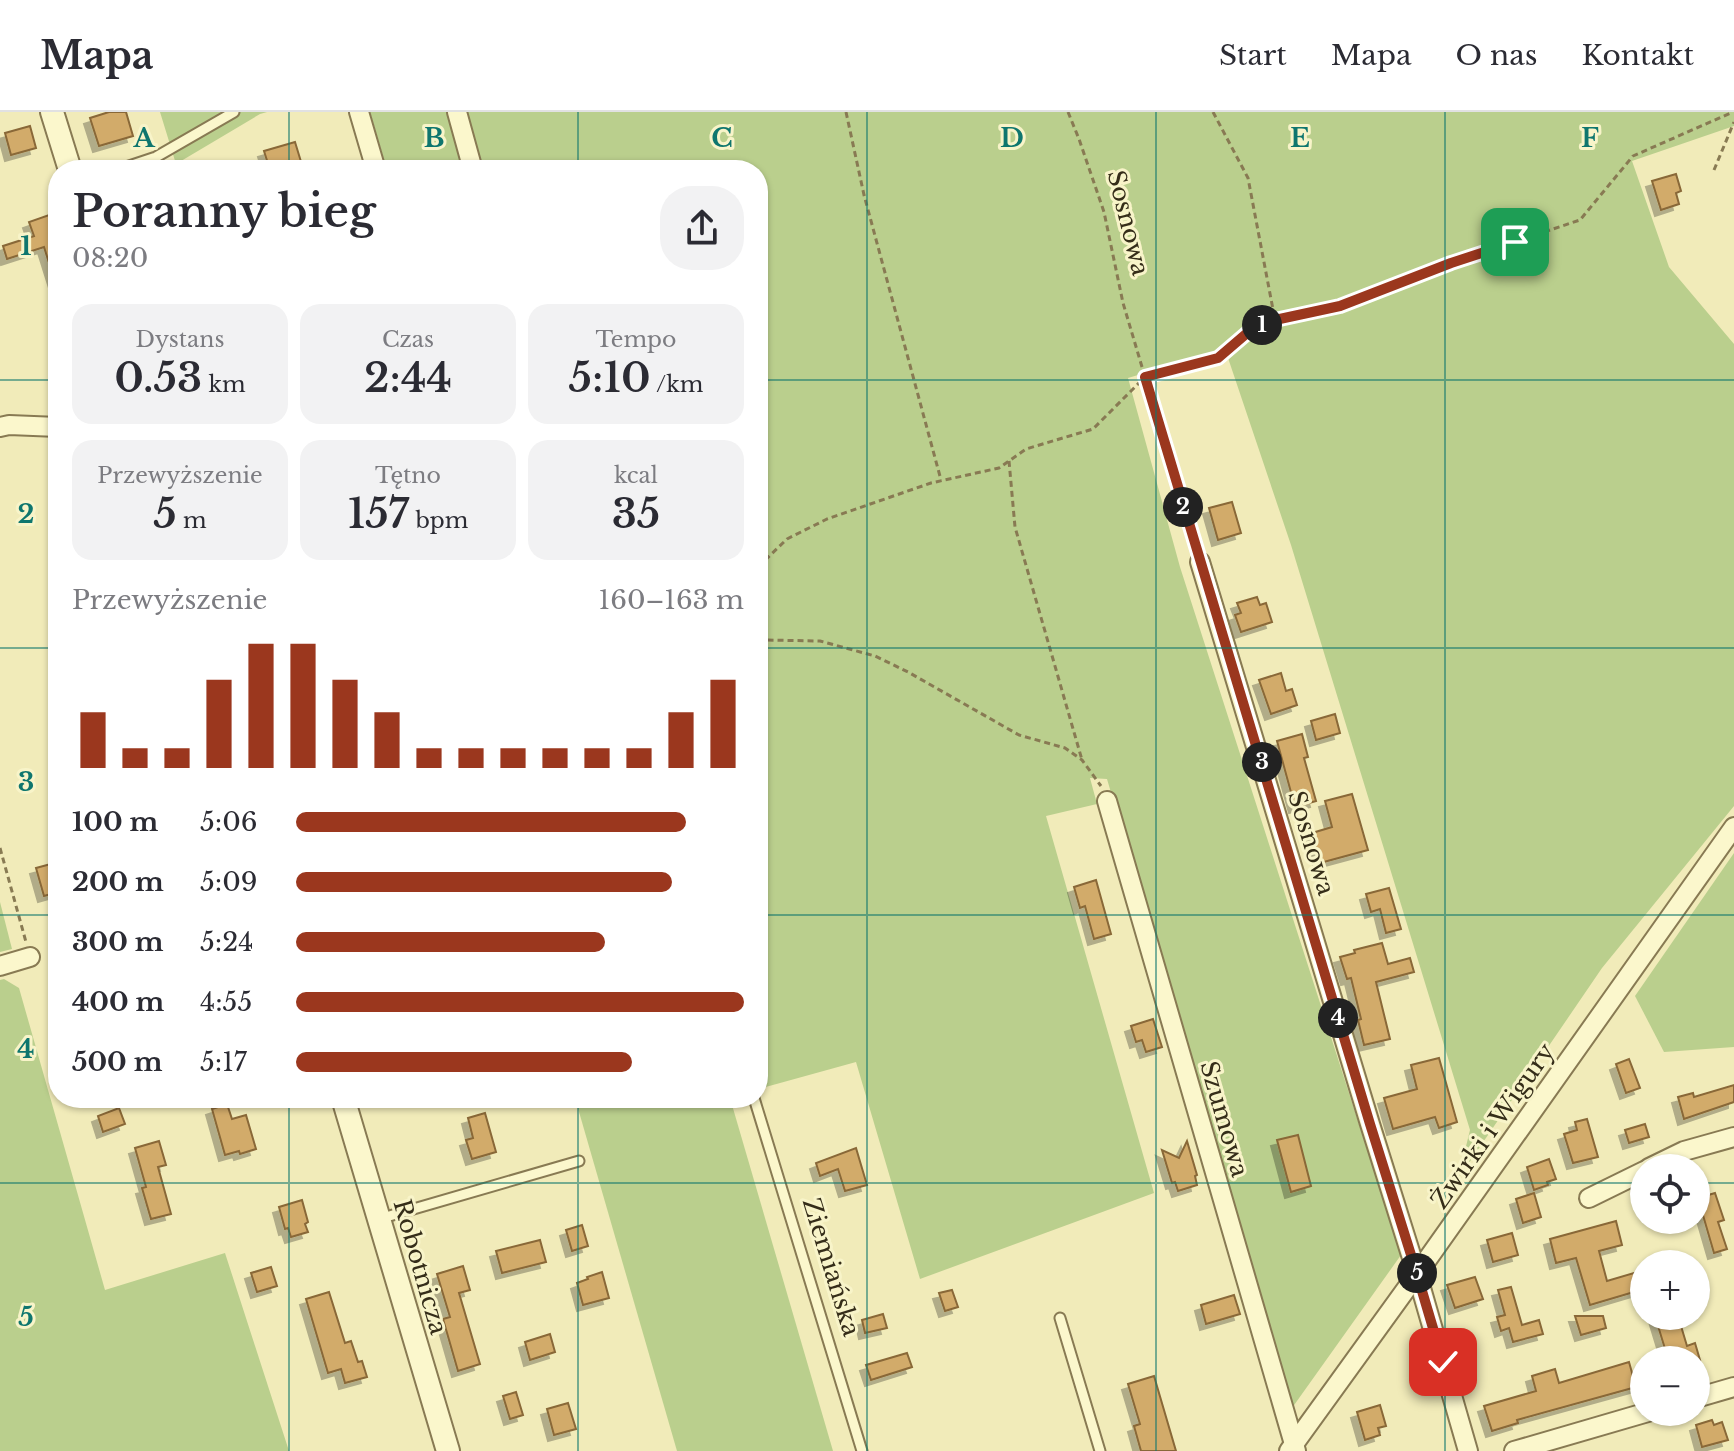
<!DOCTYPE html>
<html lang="pl">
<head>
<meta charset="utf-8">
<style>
  :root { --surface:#fff; --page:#f2f2f3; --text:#2b2b33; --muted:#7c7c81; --line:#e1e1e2; --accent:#9b371e }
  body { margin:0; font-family:"Libre Baskerville",serif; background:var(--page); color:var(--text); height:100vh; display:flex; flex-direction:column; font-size:30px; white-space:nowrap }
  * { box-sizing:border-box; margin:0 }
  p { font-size:26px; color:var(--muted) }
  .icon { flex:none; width:44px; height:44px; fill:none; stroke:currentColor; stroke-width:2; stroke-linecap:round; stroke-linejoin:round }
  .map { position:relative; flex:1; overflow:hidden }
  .sheet { position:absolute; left:48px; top:48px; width:720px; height:948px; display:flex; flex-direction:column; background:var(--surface); border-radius:32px; box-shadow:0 2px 6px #0004 }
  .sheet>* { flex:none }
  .controls { position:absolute; left:1630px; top:1042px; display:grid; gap:16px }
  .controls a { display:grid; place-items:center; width:80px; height:80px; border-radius:50%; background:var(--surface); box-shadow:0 2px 6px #0004; font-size:40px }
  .pin { position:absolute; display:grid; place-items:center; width:68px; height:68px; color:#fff; margin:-34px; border-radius:16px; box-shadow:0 4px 12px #0006 }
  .km { position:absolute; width:40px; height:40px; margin:-20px; border-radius:50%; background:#222; color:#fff; font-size:22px; line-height:40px; text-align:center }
  .round { display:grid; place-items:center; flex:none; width:84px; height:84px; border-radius:32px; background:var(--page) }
  .headline { display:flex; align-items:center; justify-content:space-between; height:136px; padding:0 24px }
  h1 { font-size:44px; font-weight:600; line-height:60px }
  .stats { display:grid; grid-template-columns:repeat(3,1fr); gap:12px; height:136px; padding:8px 24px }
  .stats div { display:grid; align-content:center; border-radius:20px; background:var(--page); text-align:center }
  .stats b { font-size:40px; font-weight:600 }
  .stats small { font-size:22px; font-weight:400 }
  .stats p { font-size:22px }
  .chart { height:224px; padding:16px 24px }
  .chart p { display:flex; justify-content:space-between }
  .chart svg { width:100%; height:144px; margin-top:8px; stroke:var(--accent); stroke-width:6 }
  ul { padding:0 24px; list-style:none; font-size:26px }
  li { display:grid; grid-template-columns:128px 96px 1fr; align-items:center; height:60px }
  li i { height:20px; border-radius:10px; background:var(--accent) }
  header { display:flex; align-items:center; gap:48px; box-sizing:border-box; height:112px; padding:0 40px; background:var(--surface); border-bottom:2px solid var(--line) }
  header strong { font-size:38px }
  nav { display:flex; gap:44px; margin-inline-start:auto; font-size:28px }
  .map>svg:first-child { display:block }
  .green { fill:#bacf8d }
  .building { fill:#d2ab6b; stroke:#896837; stroke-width:2; filter:url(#shadow) }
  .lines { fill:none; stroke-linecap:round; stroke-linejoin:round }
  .service-casing { stroke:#887a53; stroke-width:13 }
  .minor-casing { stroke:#887a53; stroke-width:22 }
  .tertiary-casing { stroke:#887a53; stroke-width:26 }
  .path { stroke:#887a53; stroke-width:3; stroke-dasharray:6 4; stroke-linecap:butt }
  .service { stroke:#fbf7cc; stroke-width:9 }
  .minor { stroke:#fbf7cc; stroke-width:18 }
  .tertiary { stroke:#fbf7cc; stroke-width:22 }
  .route-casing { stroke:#fff; stroke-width:16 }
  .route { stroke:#9b371e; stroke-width:10 }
  .grid { fill:none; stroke:#0f766e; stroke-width:2; stroke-opacity:0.55 }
  .labels { text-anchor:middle; stroke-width:6; stroke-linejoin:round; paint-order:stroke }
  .street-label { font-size:24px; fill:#352d19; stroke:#f8f4c9 }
  .grid-label { font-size:26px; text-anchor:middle; font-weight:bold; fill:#0f766e; stroke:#f8f4c9; stroke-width:6; stroke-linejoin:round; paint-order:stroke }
</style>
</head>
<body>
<header>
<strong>Mapa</strong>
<nav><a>Start</a><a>Mapa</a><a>O nas</a><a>Kontakt</a></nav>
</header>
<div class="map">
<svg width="1734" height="1339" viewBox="0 0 1734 1339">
  <defs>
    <filter id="shadow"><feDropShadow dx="-6" dy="6" stdDeviation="0" flood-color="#0004"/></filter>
  </defs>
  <rect width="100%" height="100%" fill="#f1ebb9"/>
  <!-- green -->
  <g class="green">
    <path d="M160,0H267L260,2L176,52Z"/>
    <path d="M370,0H1734V14L1632,49L1669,155L1734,232V694L1602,856L1458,1067L1470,1018L1291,433L1225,237L1128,266L1180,455L1401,1143L1292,1296L1107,667L1090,666L1097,692L1046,704L1154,1081L920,1167L856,950L758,977V58H613L612,55L604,58H387Z"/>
    <path d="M1734,741V935L1664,940L1635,884Z"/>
    <path d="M0,790L12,837L0,840Z"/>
    <path d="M4,867L19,876L105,1178L225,1141L289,1339H0V868Z"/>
    <path d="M575,986H730L833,1339H677Z"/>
  </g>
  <!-- building -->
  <g class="building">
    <path d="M109,0H126L133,24L99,34L90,6Z"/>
    <path d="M30,14L36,36L11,43L5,21Z"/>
    <path d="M295,30L302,53L285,58H270L264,39Z"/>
    <path d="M1676,62L1681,79L1676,81L1679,92L1661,98L1652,69Z"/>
    <path d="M52,102L58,121V170H55L44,135L7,147L3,134L34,124L29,110Z"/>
    <path d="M1232,390L1241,421L1218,428L1209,396Z"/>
    <path d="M1257,485L1260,493L1266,491L1272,510L1241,520L1235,503L1241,501L1237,491Z"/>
    <path d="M1281,561L1286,579L1292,577L1297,593L1271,602L1259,568Z"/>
    <path d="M1335,602L1340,621L1316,628L1311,609Z"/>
    <path d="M1302,622L1308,645L1304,646L1316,689L1295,695L1277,629Z"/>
    <path d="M1352,682L1368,738L1320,751L1312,721L1332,715L1325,689Z"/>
    <path d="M58,750V780L44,784L36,756Z"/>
    <path d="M1096,768L1111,822L1094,827L1085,794L1080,796L1074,775Z"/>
    <path d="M1389,776L1401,817L1386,821L1380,797L1371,800L1366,782Z"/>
    <path d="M1382,831L1388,852L1410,846L1414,860L1376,870L1390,927L1364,933L1358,908L1361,907L1351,866L1347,867L1340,845L1355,841L1354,838Z"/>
    <path d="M1153,907L1162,935L1146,940L1142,928L1136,930L1131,914Z"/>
    <path d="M1439,946L1457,1010L1439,1016L1435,1005L1393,1017L1384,986L1417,977L1411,953Z"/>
    <path d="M1629,947L1640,976L1626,981L1616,952Z"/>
    <path d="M1734,973V990L1684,1007L1678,985L1693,981L1694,985Z"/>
    <path d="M227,992L232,1007L246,1003L256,1037L240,1042L239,1039L225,1043L212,997Z"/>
    <path d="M119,996L125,1012L103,1020L98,1004Z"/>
    <path d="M485,1001L496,1040L472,1047L466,1028L473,1026L468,1006Z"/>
    <path d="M1587,1007L1598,1045L1573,1051L1564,1022L1577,1018L1575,1010Z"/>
    <path d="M1645,1012L1649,1025L1629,1031L1625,1018Z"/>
    <path d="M1298,1023L1311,1074L1291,1080L1277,1028Z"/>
    <path d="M159,1029L166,1053L158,1055L171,1102L151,1107L142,1076L146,1075L135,1036Z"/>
    <path d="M1187,1029L1197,1063L1195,1064L1197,1073L1178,1079L1175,1070L1172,1071L1162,1038L1179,1046Z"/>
    <path d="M856,1036L867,1073L845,1079L838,1057L820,1064L816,1051Z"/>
    <path d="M1549,1047L1556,1067L1547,1070L1548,1073L1534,1078L1527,1055Z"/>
    <path d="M1534,1081L1541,1105L1523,1111L1516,1087Z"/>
    <path d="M1715,1081L1724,1108L1718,1110L1727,1137L1714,1141L1698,1086Z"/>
    <path d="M302,1088L308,1110L305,1112L308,1120L291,1125L288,1116L285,1117L279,1095Z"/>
    <path d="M1616,1109L1622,1133L1599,1139L1607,1169L1644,1158V1177L1590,1193L1576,1146L1556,1151L1550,1127Z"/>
    <path d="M582,1113L588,1134L572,1139L566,1118Z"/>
    <path d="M1512,1121L1518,1143L1493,1150L1487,1128Z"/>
    <path d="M540,1128L546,1150L502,1161L496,1139Z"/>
    <path d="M463,1154L470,1178L459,1181L480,1252L458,1259L443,1207L450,1205L437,1162Z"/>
    <path d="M271,1155L277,1174L257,1180L251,1161Z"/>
    <path d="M602,1160L609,1186L583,1193L577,1171L588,1167L587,1165Z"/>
    <path d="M1475,1165L1483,1187L1455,1196L1447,1173Z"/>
    <path d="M1511,1175L1522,1213L1539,1208L1543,1222L1513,1230L1509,1216L1501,1219L1497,1205L1505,1203L1498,1178Z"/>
    <path d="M952,1178L958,1195L945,1199L939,1181Z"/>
    <path d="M329,1180L345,1231L351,1229L358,1250L362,1249L367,1265L345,1271L341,1257L328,1261L306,1187Z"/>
    <path d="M1234,1183L1240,1202L1206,1212L1201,1193Z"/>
    <path d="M883,1202L887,1216L865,1221L862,1208Z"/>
    <path d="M1575,1204H1603L1606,1216L1581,1223Z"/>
    <path d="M1655,1204H1678L1687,1234L1695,1231L1700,1248H1652V1244L1666,1240Z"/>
    <path d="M550,1222L555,1240L530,1248L525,1230Z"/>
    <path d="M907,1241L912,1255L871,1268L866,1253Z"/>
    <path d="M1629,1250L1636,1275L1517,1308L1518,1311L1492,1319L1484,1294L1536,1279L1532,1264L1555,1257L1559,1271Z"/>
    <path d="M1154,1264L1176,1339H1141L1134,1314L1140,1312L1128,1272Z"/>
    <path d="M516,1280L523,1303L510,1307L503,1284Z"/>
    <path d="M568,1291L576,1317L554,1323L547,1297Z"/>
    <path d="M1380,1293L1386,1314L1378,1316L1380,1323L1365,1328L1357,1300Z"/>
    <path d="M1712,1308L1714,1313L1722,1310L1728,1328L1702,1335L1696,1313Z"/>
  </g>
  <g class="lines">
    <defs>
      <g id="service">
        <path d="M117,58L156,45L234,0"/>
        <path d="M754,986L862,1339"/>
        <path d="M379,1107L579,1049"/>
        <path d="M1060,1206L1100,1339"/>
      </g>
      <g id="minor">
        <path d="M359,0L376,58"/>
        <path d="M457,0L473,58"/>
        <path d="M0,315L9,313L58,315"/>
        <path d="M1200,450L1370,1012L1417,1162L1468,1339"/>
        <path d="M1107,689L1296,1339"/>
        <path d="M0,854L30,845"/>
        <path d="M1649,1056L1684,1039L1734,1025"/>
        <path d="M1589,1086L1644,1059"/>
        <path d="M1696,1286L1734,1275"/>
        <path d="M1289,1339L1417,1162L1734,715"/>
        <path d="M1514,1339L1648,1300"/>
      </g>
      <g id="tertiary">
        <path d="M52,0L70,58"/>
        <path d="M343,986L448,1339"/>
      </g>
    </defs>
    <!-- service casing -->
    <use href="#service" class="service-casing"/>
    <!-- minor casing -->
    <use href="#minor" class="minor-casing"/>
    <!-- tertiary casing -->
    <use href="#tertiary" class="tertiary-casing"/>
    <!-- path -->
    <g class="path">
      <path d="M846,0L864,83L941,368"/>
      <path d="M1068,0L1079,27L1104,100L1123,191L1195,433"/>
      <path d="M1213,0L1248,66L1275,208"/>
      <path d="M1714,58L1734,10"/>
      <path d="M1009,349L1015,415L1082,648"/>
      <path d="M758,455L787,427L827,407L931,371L999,356L1026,337L1093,317L1145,265L1218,246L1253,216L1275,208L1340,194L1451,151L1580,108L1633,44L1733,0"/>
      <path d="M758,530L762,528L820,529L875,544L908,560L1019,623L1065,636L1082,648L1101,674"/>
      <path d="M0,736L26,830"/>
    </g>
    <!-- service -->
    <use href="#service" class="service"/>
    <!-- minor -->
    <use href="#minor" class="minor"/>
    <!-- tertiary -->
    <use href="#tertiary" class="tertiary"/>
  </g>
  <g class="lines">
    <defs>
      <path id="route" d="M1443,1250L1417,1162L1370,1012L1145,265L1218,246L1253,216L1275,208L1340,194L1451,151L1515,130"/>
    </defs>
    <!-- route casing -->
    <use href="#route" class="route-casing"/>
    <!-- route -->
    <use href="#route" class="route"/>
  </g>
  <!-- grid -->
  <path class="grid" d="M289,0V58M578,0V58M867,0V1339M1156,0V1339M1445,0V1339M0,268H58M758,268H1734M0,536H58M758,536H1734M0,803H58M758,803H1734M289,986V1339M578,986V1339M0,1071H1644M1696,1071H1734"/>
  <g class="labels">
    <!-- street labels -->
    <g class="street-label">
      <text transform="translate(1128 111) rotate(76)" y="8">Sosnowa</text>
      <text transform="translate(1311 731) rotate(73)" y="8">Sosnowa</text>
      <text transform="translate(1224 1007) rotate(74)" y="8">Szumowa</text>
      <text transform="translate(1493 1014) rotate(-55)" y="8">Żwirki i Wigury</text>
      <text transform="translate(420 1155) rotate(74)" y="8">Robotnicza</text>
      <text transform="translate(831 1155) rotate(73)" y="8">Ziemiańska</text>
    </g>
  </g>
  <g class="grid-label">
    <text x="144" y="35">A</text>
    <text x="434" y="35">B</text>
    <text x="722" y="35">C</text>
    <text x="1012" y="35">D</text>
    <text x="1300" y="35">E</text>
    <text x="1590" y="35">F</text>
    <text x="26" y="143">1</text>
    <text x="26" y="411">2</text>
    <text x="26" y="679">3</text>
    <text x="26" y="946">4</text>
    <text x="26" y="1214">5</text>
  </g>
</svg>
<div class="controls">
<a><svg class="icon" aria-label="locate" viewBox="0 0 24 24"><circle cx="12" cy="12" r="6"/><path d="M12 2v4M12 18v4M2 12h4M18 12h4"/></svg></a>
<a>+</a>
<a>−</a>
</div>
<div class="pin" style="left:1515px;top:130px;background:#1e9e55"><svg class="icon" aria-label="arrive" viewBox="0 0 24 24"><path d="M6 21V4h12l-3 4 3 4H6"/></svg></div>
<div class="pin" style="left:1443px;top:1250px;background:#d93025"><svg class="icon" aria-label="check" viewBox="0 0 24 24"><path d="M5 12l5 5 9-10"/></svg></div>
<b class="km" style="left:1262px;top:213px">1</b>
<b class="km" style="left:1183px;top:395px">2</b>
<b class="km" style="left:1262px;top:650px">3</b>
<b class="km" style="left:1338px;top:906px">4</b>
<b class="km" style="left:1417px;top:1161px">5</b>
<section class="sheet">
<div class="headline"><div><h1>Poranny bieg</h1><p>08:20</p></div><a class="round"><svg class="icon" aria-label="share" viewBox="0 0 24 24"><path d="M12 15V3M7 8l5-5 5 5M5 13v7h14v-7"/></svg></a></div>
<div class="stats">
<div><p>Dystans</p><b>0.53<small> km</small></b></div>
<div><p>Czas</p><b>2:44</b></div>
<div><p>Tempo</p><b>5:10<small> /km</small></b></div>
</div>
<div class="stats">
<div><p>Przewyższenie</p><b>5<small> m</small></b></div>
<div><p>Tętno</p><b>157<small> bpm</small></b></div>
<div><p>kcal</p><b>35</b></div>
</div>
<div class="chart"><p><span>Przewyższenie</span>160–163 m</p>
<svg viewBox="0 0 160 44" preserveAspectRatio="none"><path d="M5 44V27M15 44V38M25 44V38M35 44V17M45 44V6M55 44V6M65 44V17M75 44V27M85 44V38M95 44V38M105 44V38M115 44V38M125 44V38M135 44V38M145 44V27M155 44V17"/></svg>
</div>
<ul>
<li><b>100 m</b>5:06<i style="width:87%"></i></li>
<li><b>200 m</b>5:09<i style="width:84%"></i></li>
<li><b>300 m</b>5:24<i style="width:69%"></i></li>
<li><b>400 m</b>4:55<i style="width:100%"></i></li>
<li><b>500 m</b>5:17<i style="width:75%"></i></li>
</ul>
</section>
</div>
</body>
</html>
